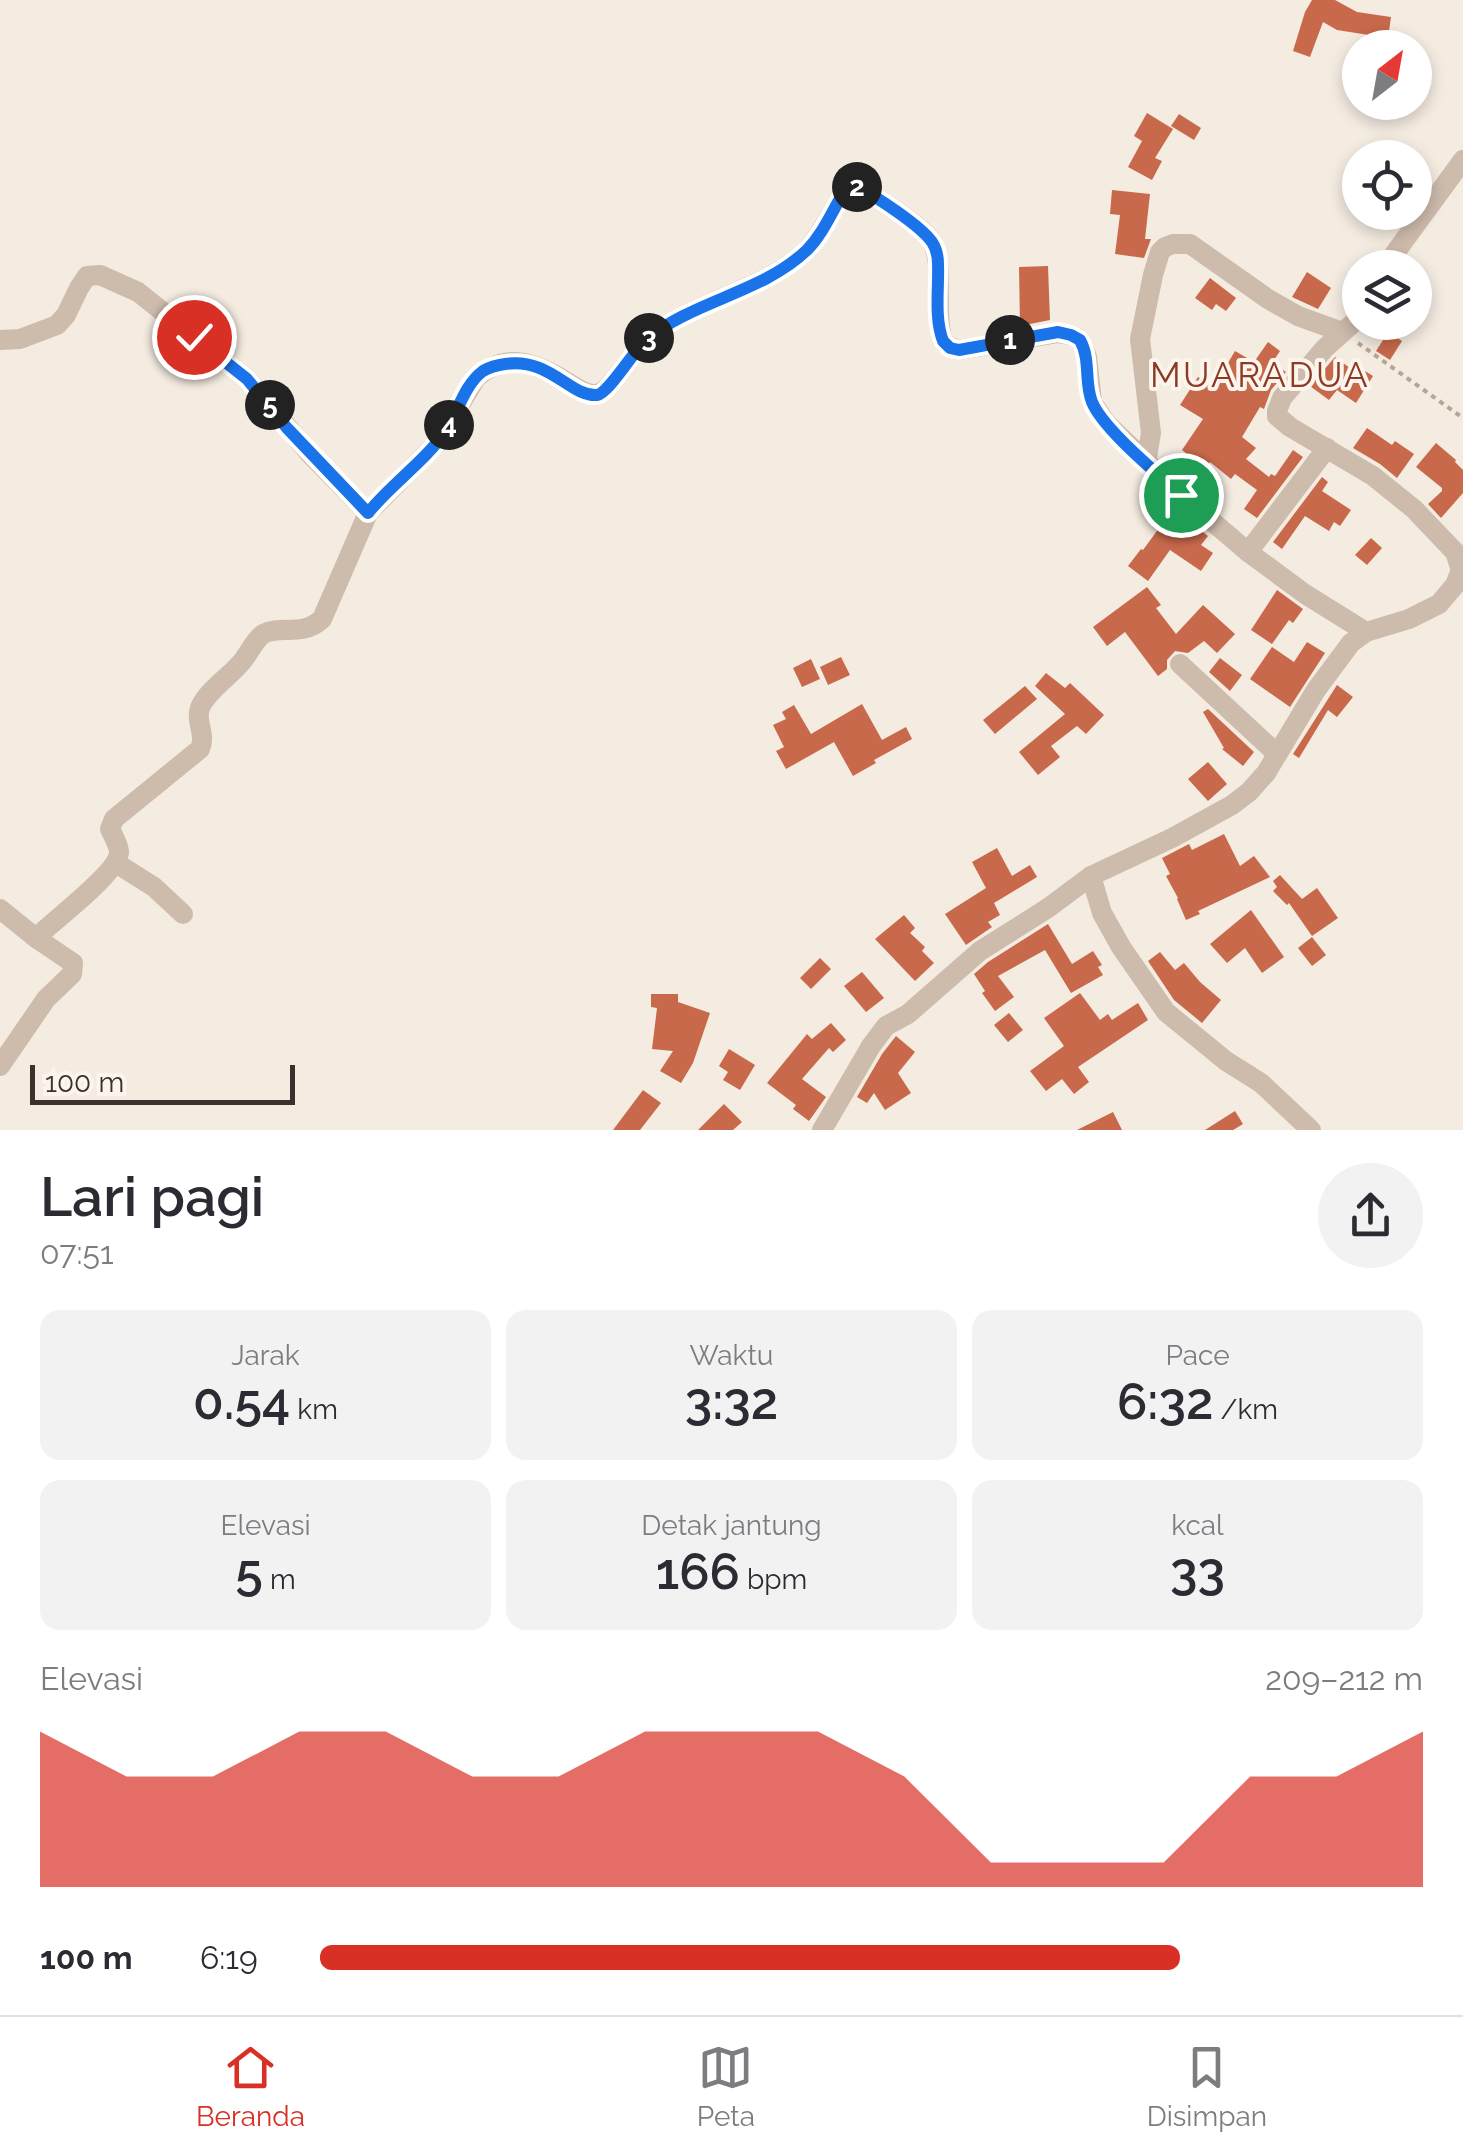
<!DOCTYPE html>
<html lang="id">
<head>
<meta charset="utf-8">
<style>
  :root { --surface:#fff; --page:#f2f2f3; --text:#2b2b33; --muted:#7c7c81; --line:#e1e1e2; --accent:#d93025 }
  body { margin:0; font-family:Raleway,sans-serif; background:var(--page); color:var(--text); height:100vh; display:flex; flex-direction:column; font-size:38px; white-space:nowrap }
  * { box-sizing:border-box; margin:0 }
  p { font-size:32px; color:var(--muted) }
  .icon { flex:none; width:55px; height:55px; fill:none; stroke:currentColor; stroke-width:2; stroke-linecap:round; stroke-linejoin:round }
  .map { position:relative; height:1130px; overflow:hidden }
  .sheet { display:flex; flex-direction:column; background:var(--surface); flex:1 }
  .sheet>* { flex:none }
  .needle { width:65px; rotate:31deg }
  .buttons { position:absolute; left:1342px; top:30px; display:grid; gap:20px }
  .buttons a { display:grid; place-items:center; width:90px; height:90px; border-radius:50%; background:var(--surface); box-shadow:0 5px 15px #0003; font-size:50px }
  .scale { position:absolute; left:30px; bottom:25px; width:265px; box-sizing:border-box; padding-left:10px; border:5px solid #3b302b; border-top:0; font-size:28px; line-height:35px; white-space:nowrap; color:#3b302b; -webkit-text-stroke:8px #fbf5ee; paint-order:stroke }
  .pin { position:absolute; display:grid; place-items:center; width:85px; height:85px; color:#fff; margin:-42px; border:5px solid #fff; border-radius:50%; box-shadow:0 2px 10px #0007 }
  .km { position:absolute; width:50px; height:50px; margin:-25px; border-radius:50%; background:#222; color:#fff; font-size:28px; line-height:50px; text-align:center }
  .round { display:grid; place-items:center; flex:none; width:105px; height:105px; border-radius:52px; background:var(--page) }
  .headline { display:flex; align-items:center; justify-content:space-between; height:170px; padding:0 40px }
  h1 { font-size:55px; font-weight:600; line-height:75px }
  .metrics { display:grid; grid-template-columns:repeat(3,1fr); gap:15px; height:170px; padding:10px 40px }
  .metrics div { display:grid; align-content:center; border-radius:20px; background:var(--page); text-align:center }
  .metrics b { font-size:50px; font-weight:600 }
  .metrics small { font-size:28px; font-weight:400 }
  .metrics p { font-size:28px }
  .chart { height:280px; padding:20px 40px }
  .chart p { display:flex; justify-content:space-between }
  .chart svg { width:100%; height:180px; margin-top:10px; fill:var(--accent); opacity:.7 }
  ul { padding:0 40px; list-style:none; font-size:32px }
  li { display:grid; grid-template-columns:160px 120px 1fr; align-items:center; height:75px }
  li i { height:25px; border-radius:12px; background:var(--accent) }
  .dock { display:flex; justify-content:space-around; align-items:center; height:140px; border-top:2px solid var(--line); background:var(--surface); font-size:28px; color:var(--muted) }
  .dock a { display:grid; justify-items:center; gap:5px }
  .dock .selected { color:var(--accent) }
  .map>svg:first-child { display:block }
  .building { fill:#c8694b }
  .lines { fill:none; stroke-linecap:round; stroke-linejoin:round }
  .path { stroke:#b9a596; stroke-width:4; stroke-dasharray:5 5; stroke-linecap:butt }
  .street { stroke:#cdbbac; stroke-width:20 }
  .route-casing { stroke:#fff; stroke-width:20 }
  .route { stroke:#1a73e8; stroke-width:12 }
  .labels { text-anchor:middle; stroke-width:8; stroke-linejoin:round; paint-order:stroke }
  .quarter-label { font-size:35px; letter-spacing:2.5px; fill:#8c3b22; stroke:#fbf5ee }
</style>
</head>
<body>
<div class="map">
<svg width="1463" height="1130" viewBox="0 0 1463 1130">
  <rect width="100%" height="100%" fill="#f4ebe1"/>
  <!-- building -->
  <g class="building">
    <path d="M1312,0H1335L1357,12L1391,17L1388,38L1337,30L1323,22L1310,57L1293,51L1305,12Z"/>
    <path d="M1147,113L1173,129L1155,158L1162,161L1152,180L1128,167L1142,141L1134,136Z"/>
    <path d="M1179,114L1201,128L1194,140L1171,126Z"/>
    <path d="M1112,190L1150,194L1145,239H1151L1144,258L1115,254L1120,215L1110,214Z"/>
    <path d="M1048,266L1050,320L1020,326L1019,267Z"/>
    <path d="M1307,272L1331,288L1318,309L1292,297Z"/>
    <path d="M1210,278L1236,298L1226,311L1216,304L1212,310L1195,298Z"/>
    <path d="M1388,332L1402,341L1390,360L1376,351Z"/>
    <path d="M1268,342L1280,351L1272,363L1286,372L1271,390L1264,409L1260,407L1242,437L1256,448L1246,459L1269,477L1271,474L1275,476L1293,450L1303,457L1257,518L1244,509L1257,490L1235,474L1231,479L1210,462L1207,466L1204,465L1190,485L1174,470L1186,453L1182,450L1203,419L1180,405L1198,377L1214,387L1235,351L1254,362Z"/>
    <path d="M1335,357L1354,371L1357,366L1373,376L1356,403L1337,390L1329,400L1310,386Z"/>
    <path d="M1367,428L1392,445L1395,441L1414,454L1397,478L1380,464L1353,448Z"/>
    <path d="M1436,443L1456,460L1455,462L1463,470V493L1441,518L1428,504L1442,491V488L1416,467Z"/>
    <path d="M1322,477L1328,482L1322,491L1351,510L1340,526L1334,522L1329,531L1305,516L1282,549L1273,542Z"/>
    <path d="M1173,509L1208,536L1201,545L1213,553L1201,571L1170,550L1148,581L1128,566L1141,549L1143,550Z"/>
    <path d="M1371,538L1382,548L1367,565L1355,555Z"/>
    <path d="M1147,587L1161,605L1156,608L1176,634L1203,605L1235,634L1217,653L1204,641L1188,653L1175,651L1167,660V669L1158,676L1125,632L1107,646L1093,627Z"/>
    <path d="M1277,590L1303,609L1293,623L1289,620L1272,644L1251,630Z"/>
    <path d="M1307,642L1325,653L1290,707L1250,679L1272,647L1294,662Z"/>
    <path d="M841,657L850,675L828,685L820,667Z"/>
    <path d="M1220,658L1242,675L1230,691L1209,672Z"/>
    <path d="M811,659L820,679L802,687L793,668Z"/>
    <path d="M1046,673L1065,688L1070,683L1104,715L1086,734L1077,726L1051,746L1060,757L1038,775L1019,752L1065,714L1035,686Z"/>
    <path d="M1337,685L1353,697L1337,717L1328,710L1299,758L1293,754Z"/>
    <path d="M1025,686L1037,699L995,734L983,720Z"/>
    <path d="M862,704L882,740L906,727L912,739L874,760L876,763L853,776L834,742L786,769L776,751L784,747L773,725L786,719L782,712L794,705L811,734Z"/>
    <path d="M1208,709L1254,752L1243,766L1222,749L1224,748L1203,712Z"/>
    <path d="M1208,762L1227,784L1208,801L1188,779Z"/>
    <path d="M1224,834L1240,866L1254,856L1270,877L1198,911L1200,914L1186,920L1177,899L1178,898L1166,876L1170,874L1162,858L1189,844L1192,850Z"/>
    <path d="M997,848L1012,876L1030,865L1037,877L994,903L1000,915L988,922L992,927L966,945L945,914L986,888L972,862Z"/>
    <path d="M1280,875L1302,899L1317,888L1338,918L1312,936L1289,903L1287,905L1273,891L1277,887L1273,881Z"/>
    <path d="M1251,910L1284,957L1262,973L1245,948L1227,963L1210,944Z"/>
    <path d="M904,915L915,928L910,933L925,947L922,951L934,963L915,981L875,939Z"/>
    <path d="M1048,924L1072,964L1093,951L1102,965L1098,967L1103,975L1071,993L1045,950L998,976L1014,997L995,1011L982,993L985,991L974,974L988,962Z"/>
    <path d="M1312,937L1326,955L1312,966L1298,948Z"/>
    <path d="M1160,952L1175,970L1184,963L1200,982L1221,1000L1202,1023L1174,1000L1148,961Z"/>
    <path d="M820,958L831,969L811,989L800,978Z"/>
    <path d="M862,972L884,998L866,1012L844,986Z"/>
    <path d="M1080,993L1100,1020L1108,1014L1112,1020L1138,1003L1148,1020L1078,1067L1089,1082L1074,1094L1062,1079L1046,1091L1030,1071L1064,1046L1044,1018Z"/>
    <path d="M651,994H678V1002L710,1013L693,1063L681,1083L660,1071L673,1051L652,1049L657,1008L651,1007Z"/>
    <path d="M1009,1013L1023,1030L1008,1042L994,1025Z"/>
    <path d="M831,1023L846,1040L833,1052L829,1048L802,1079L826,1097L809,1121L793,1109L796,1105L767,1083L807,1034L812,1039Z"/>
    <path d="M896,1036L915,1052L898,1073L911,1093L885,1110L874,1093L867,1103L857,1097L882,1054Z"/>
    <path d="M729,1049L755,1065L740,1090L723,1080L728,1072L719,1066Z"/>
    <path d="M643,1090L661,1103L640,1130H613Z"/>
    <path d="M724,1104L742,1122L733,1130H698Z"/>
    <path d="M1235,1111L1243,1124L1233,1130H1205Z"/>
    <path d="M1113,1112L1122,1130H1077Z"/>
  </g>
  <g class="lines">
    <!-- path -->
    <path class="path" d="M1358,343L1463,418"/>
    <!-- street -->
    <g class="street">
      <path d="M1388,268L1395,253L1463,160"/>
      <path d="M0,340L20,339L57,325L66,315L79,288L87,276L100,275L138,292L247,379L310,454L368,513"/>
      <path d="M1146,463L1151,433L1140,339L1153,275L1160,252L1165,247L1173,244H1190L1268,299L1298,316L1342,332"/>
      <path d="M1248,552L1327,448"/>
      <path d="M1180,664L1276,753"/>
      <path d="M116,863L154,887L183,914"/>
      <path d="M1091,876L1102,913L1121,947L1166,1012L1226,1061L1261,1083L1311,1130"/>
      <path d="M0,909L36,938"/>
      <path d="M0,1066L46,999L72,974L73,963L36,938C51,922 121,871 119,851C118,844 113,835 110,829L114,819L200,749C206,735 197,726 199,712C201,694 234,674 244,659C250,651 255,640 263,634C281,624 301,638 322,619L368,513L436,444L476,378C506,350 538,364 567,382C575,387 586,395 595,394C610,394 632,352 646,340C694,300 761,293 807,250C822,234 832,211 844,192C852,185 857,187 866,191C885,204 916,222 930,239C946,260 933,313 943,341L950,347L959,350L1058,333L1071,335L1080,340L1087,357L1092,402L1106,423L1181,495L1248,552L1305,594L1366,632"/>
      <path d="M822,1130L871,1046L886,1026L908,1014L980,951L1048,908L1091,876L1172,838L1232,805L1249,792L1266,773L1316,690L1351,643L1366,632L1409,619L1439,604L1455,585L1461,570L1455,552L1414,509L1373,476L1290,427L1277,416V411L1282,398L1325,348L1360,317"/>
    </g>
  </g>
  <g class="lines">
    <defs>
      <path id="route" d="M194,337L247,379L287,428L368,513C392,483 426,461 447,429C458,411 465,384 483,371C490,367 497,365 505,364C550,357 570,397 597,395C609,393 634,350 647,339C695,300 762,293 807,250C823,234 832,211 844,192L849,188L856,186C875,196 920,225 932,242C936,248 938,256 938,264C939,289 934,317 943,341L950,348L959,350L1058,332L1071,335L1080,340C1091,360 1084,382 1092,402C1103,429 1158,474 1181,495"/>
    </defs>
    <!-- route casing -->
    <use href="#route" class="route-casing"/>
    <!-- route -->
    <use href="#route" class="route"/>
  </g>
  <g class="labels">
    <!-- quarter labels -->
    <g class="quarter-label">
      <text x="1260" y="387">MUARADUA</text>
    </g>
  </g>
</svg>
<div class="buttons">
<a><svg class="needle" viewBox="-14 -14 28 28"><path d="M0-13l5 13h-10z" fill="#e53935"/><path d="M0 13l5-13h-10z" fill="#7c7c81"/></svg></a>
<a><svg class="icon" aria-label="locate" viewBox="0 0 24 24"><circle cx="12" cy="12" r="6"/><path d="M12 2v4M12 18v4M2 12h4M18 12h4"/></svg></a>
<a><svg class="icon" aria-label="layers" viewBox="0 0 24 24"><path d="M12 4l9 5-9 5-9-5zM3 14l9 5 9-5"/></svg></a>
</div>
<div class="scale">100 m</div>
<div class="pin" style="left:1181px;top:495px;background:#1e9e55"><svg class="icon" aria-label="arrive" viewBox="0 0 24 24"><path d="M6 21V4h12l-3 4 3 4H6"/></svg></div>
<div class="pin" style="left:194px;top:337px;background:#d93025"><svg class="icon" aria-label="check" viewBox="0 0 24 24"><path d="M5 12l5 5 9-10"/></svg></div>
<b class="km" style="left:1010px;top:340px">1</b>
<b class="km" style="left:857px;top:187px">2</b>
<b class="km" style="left:649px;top:338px">3</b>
<b class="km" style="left:449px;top:425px">4</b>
<b class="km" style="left:270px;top:405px">5</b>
</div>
<section class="sheet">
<div class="headline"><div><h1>Lari pagi</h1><p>07:51</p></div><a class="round"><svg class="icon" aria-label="share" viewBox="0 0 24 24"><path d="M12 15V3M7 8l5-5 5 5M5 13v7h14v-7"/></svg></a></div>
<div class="metrics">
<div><p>Jarak</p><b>0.54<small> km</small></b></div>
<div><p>Waktu</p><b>3:32</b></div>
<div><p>Pace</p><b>6:32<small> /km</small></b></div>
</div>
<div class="metrics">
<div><p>Elevasi</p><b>5<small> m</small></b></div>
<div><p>Detak jantung</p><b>166<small> bpm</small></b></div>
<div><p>kcal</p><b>33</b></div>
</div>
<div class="chart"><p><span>Elevasi</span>209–212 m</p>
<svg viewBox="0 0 160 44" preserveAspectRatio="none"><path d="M0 44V6L10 17L20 17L30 6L40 6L50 17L60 17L70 6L80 6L90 6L100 17L110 38L120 38L130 38L140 17L150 17L160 6V44z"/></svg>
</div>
<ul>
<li><b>100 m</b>6:19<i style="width:78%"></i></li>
</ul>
</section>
<nav class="dock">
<a class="selected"><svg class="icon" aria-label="home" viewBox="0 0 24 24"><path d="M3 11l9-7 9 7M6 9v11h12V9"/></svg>Beranda</a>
<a><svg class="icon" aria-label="map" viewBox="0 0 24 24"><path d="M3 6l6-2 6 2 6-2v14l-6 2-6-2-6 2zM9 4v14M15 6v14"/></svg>Peta</a>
<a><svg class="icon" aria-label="saved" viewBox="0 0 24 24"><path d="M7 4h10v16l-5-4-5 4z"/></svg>Disimpan</a>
</nav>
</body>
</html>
